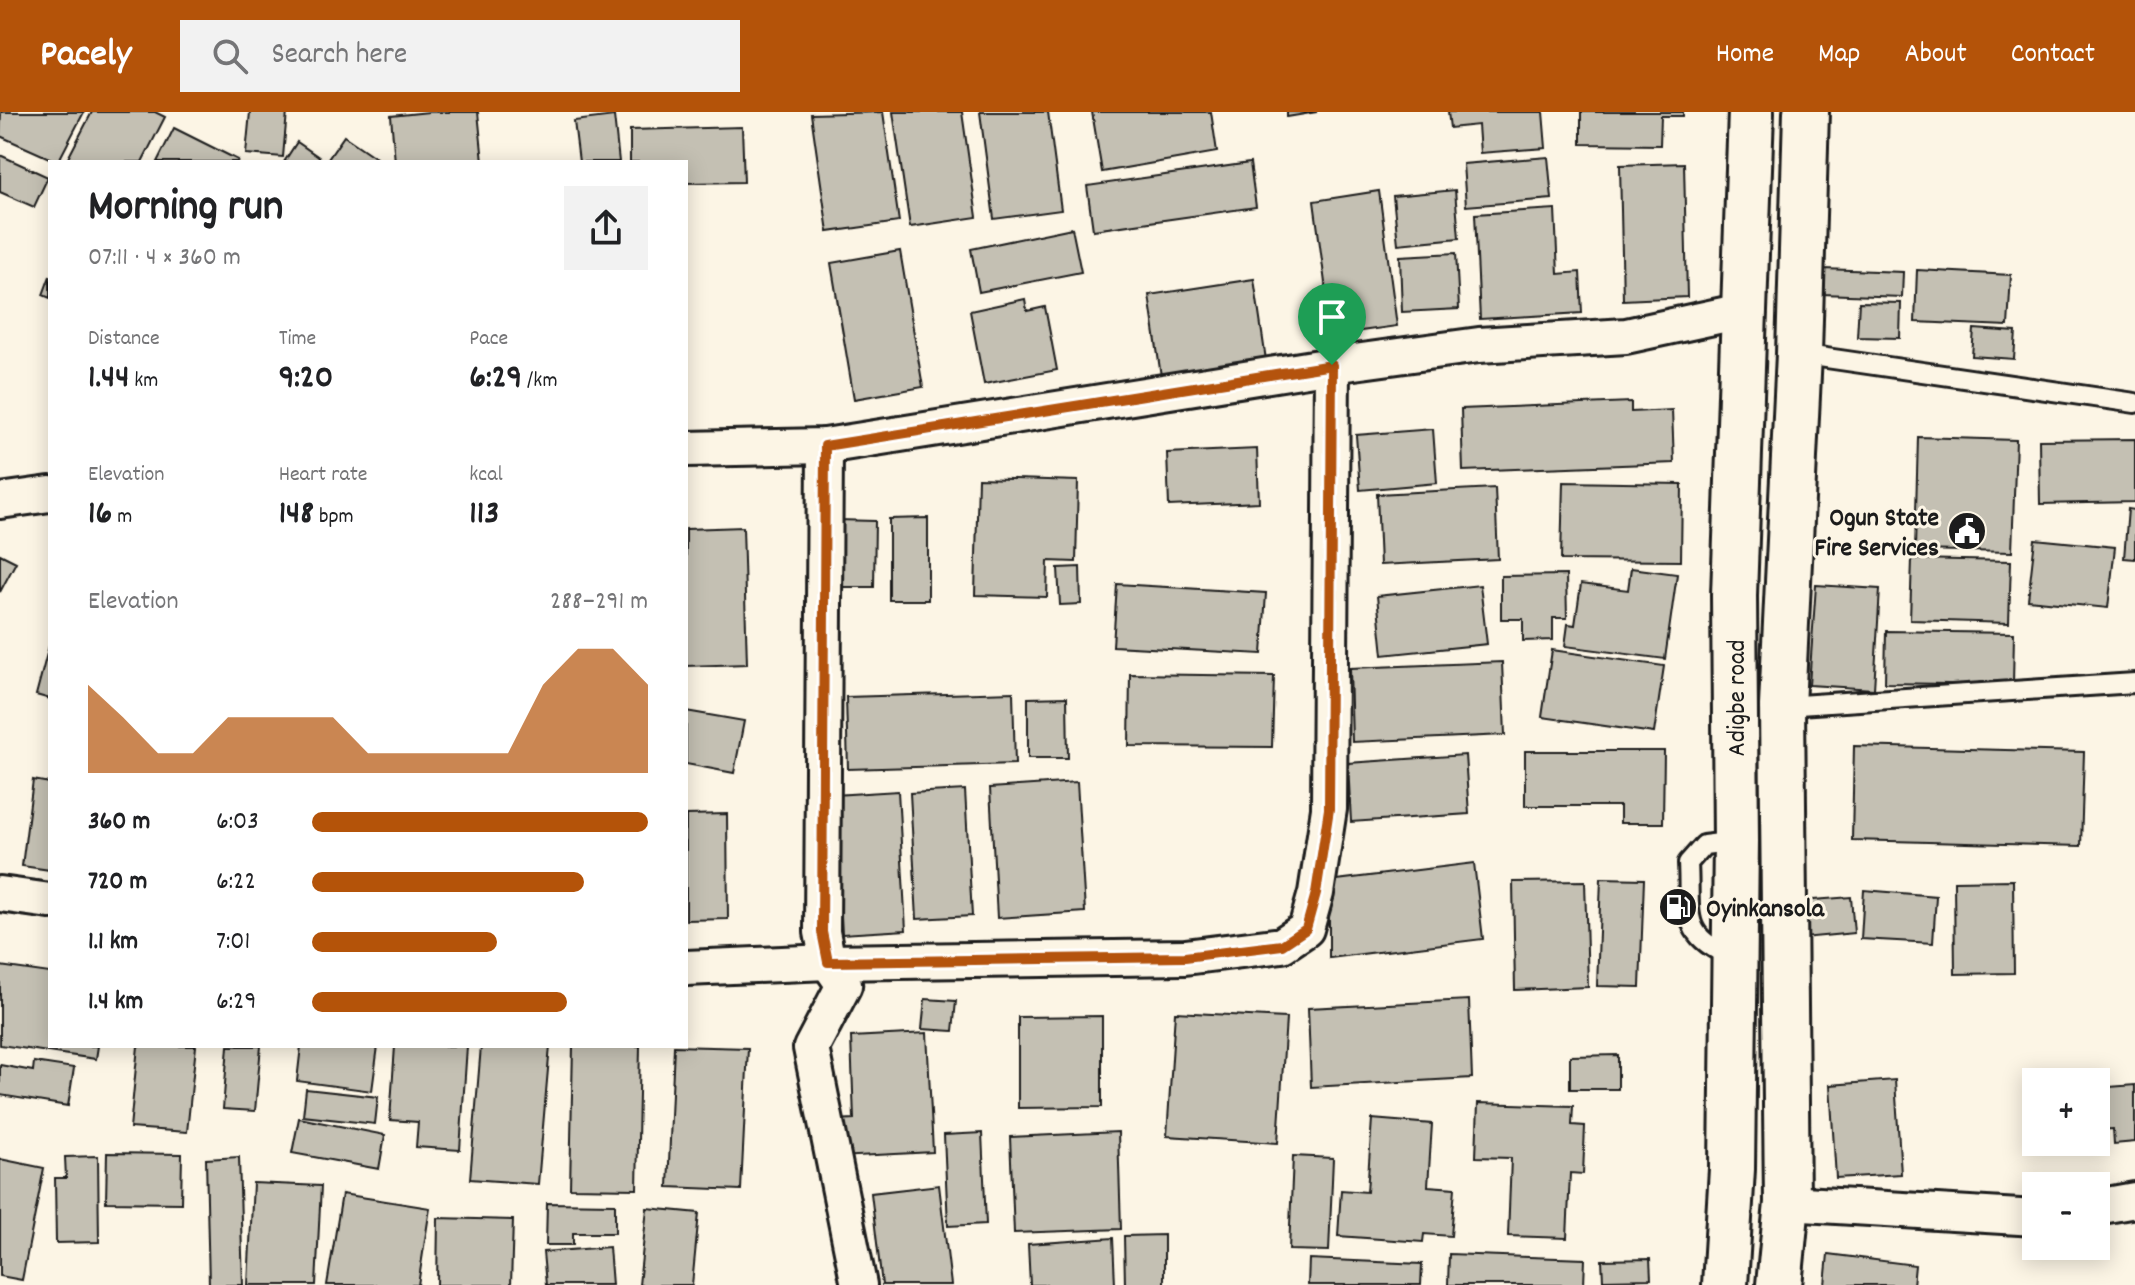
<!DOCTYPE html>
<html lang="en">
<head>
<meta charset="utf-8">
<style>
  :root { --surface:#fff; --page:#f2f2f2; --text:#202124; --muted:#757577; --accent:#b45309 }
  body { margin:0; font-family:Dekko,sans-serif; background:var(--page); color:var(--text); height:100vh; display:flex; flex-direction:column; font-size:30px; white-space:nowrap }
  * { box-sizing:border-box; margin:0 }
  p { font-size:26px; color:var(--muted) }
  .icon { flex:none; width:44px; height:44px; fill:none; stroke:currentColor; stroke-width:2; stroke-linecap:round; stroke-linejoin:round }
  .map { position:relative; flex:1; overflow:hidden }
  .drawer { position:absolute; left:48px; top:48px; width:640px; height:888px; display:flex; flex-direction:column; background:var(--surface); border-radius:0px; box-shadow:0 4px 20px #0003 }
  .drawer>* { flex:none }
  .buttons { position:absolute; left:2022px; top:956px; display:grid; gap:16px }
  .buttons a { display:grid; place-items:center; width:88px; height:88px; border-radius:0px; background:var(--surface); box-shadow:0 4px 20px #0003; font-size:40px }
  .pin { position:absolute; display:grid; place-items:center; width:68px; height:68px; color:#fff; margin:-82px -34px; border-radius:50% 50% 50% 0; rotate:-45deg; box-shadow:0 0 8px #0007 }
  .pin .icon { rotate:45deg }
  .round { display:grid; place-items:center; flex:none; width:84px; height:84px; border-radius:0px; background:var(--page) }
  .summary { display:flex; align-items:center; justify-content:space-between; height:136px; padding:0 40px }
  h1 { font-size:44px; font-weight:700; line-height:60px }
  .stats { display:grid; grid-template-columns:repeat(3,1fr); gap:12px; height:136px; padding:8px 40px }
  .stats div { display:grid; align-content:center }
  .stats b { font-size:34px; font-weight:700 }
  .stats small { font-size:22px; font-weight:400 }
  .stats p { font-size:22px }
  .chart { height:224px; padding:16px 40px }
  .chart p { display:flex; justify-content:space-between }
  .chart svg { width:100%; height:144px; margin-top:8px; fill:var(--accent); opacity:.7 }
  ul { padding:0 40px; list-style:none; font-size:26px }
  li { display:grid; grid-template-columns:128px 96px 1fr; align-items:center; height:60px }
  li i { height:20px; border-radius:10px; background:var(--accent) }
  header { display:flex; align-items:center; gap:48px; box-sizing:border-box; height:112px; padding:0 40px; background:var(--accent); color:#fff }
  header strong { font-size:38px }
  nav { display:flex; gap:44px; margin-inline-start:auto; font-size:28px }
  .search { width:560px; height:72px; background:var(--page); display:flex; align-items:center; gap:20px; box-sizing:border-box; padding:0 28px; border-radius:0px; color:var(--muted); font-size:30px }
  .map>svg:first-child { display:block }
  .building { fill:#c4c0b3; stroke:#1c1c1c; stroke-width:2 }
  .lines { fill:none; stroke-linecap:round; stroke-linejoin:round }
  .lane-casing { stroke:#1c1c1c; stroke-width:24 }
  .street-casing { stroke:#1c1c1c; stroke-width:40 }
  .secondary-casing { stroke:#1c1c1c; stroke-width:50 }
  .lane { stroke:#fcf5e5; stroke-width:18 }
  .street { stroke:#fcf5e5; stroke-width:34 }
  .secondary { stroke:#fcf5e5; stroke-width:44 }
  .route-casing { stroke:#fff; stroke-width:16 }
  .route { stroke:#b45309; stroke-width:10 }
  .labels { text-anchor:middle; stroke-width:6; stroke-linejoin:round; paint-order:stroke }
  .poi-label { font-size:26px; font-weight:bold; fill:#1c1c1c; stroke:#fcf5e5; text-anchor:end }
  .street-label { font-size:26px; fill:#1c1c1c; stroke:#fcf5e5 }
</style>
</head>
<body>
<header>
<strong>Pacely</strong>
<div class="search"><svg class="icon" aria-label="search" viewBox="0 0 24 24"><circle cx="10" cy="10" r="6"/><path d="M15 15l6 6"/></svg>Search here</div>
<nav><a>Home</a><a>Map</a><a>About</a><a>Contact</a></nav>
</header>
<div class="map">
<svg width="2135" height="1173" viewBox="0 0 2135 1173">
  <rect width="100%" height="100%" fill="#fcf5e5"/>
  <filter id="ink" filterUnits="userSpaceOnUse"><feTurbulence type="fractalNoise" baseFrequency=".0125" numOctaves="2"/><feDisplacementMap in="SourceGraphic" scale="16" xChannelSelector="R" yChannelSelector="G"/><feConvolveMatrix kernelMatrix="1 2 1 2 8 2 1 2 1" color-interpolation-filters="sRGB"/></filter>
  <g filter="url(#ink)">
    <!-- building -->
    <g class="building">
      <path d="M1,0H84L58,50L0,24Z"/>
      <path d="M92,0H155L165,5L142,50H66Z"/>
      <path d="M250,0H287L283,45L246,42Z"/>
      <path d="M429,0H478L483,50H395L391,4Z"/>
      <path d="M883,0L899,110L828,120L811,2Z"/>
      <path d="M893,0H962L977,105L910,115Z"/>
      <path d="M980,0H1048L1061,98L994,107Z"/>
      <path d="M1092,0H1211L1217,40L1102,60Z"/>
      <path d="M1287,0H1317L1287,5Z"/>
      <path d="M1448,0H1543L1546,36L1480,41L1478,13L1450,16Z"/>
      <path d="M1581,0H1683V4H1661L1660,33L1581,32Z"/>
      <path d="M614,4L619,50H579L574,9Z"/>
      <path d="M742,15L744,70L686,71V50H630V18Z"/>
      <path d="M174,16L238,48L237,50H157Z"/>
      <path d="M344,24L382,50H284L297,30L326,50Z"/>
      <path d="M0,43L48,65L34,95L0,80Z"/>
      <path d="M1548,45L1552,87L1466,94L1463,52Z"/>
      <path d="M1250,51L1256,95L1093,118L1087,74Z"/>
      <path d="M1684,51L1687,185L1623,188L1620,53Z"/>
      <path d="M1455,78L1459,126L1398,132L1393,84Z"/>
      <path d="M1379,79L1397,214L1332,223L1314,89Z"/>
      <path d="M1555,97L1558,162L1580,160L1582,201L1480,207L1475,102Z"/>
      <path d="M1072,116L1081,160L979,180L971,137Z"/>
      <path d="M900,139L923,275L854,287L831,151Z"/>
      <path d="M1456,141L1459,197L1402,200L1400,144Z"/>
      <path d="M1823,157L1903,160L1902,185L1822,182Z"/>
      <path d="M1917,158L2011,163L2008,214L1915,210Z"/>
      <path d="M50,164V186L43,183Z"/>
      <path d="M1254,167L1266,248L1161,264L1149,183Z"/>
      <path d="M1025,187L1027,199L1045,195L1057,258L984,272L970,199Z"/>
      <path d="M1859,190L1901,191L1900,226L1857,225Z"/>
      <path d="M1974,217L2016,220L2014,247L1972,244Z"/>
      <path d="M1631,290V300L1672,298L1674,351L1463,359L1461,297Z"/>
      <path d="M1433,317L1437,371L1360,378L1356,323Z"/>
      <path d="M1918,325L2016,328L2012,440L1915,438Z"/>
      <path d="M2135,327V390L2040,392L2039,328Z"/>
      <path d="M1257,337L1259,390L1169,394L1167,341Z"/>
      <path d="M978,366L1078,369L1076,450L1048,449L1047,485L975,483Z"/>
      <path d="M1563,370L1682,372L1681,449L1561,448Z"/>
      <path d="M1495,376L1498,447L1380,453L1377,382Z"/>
      <path d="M2128,397L2135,398V447L2124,446Z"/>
      <path d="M928,406V488H889V407Z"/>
      <path d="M837,408L875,409L874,475H836Z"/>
      <path d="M743,415L747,552L686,554V417Z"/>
      <path d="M2035,427L2115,435L2108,496L2028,488Z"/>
      <path d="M0,442L16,450L0,480Z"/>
      <path d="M1912,447L2011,449L2009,511L1910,508Z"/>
      <path d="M1080,455L1081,492L1060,493L1058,456Z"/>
      <path d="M1631,456L1677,462L1665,547L1565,534L1568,512L1575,513L1581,472L1628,478Z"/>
      <path d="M1566,463L1567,506H1553V528L1523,529V507H1501V464Z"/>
      <path d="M1117,472L1266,481L1262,542L1113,534Z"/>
      <path d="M1480,473L1487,532L1383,543L1377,484Z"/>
      <path d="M1816,473L1880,477L1874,577L1809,573Z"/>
      <path d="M1886,519L2014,521L2013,573L1885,571Z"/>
      <path d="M50,530V587L36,583Z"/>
      <path d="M1552,538L1664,554L1654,621L1542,605Z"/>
      <path d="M1502,550L1505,623L1352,630L1350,556Z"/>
      <path d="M1130,562L1274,564L1272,635L1129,634Z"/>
      <path d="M1013,580L1015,652L848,657L846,585Z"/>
      <path d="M1067,585L1068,646H1028V586Z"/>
      <path d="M686,599L744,609L734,661L686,652Z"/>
      <path d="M1854,634L2084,640L2081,734L1852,728Z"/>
      <path d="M1525,639H1664L1663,711H1620V694H1525Z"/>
      <path d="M1465,643L1469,702L1351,710L1348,651Z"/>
      <path d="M33,668L50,671V758L22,754Z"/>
      <path d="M1077,670L1085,800L997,806L990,676Z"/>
      <path d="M965,678L972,804L917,807L910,681Z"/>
      <path d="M898,679L906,818L842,822L834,683Z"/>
      <path d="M727,702L728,807L686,808V703Z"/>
      <path d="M1474,751L1483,827L1329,846V769Z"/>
      <path d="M1601,766L1644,767L1640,875L1597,874Z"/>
      <path d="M2013,768L2014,861L1955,862L1954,769Z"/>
      <path d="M1585,769L1588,875L1515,878L1513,770Z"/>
      <path d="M1864,778L1936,784L1933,831L1861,827Z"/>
      <path d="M1851,785L1854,821L1803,826L1801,789Z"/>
      <path d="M0,854L50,861V934H98L96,947L0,933Z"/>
      <path d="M925,887L956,889L953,919L922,917Z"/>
      <path d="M1469,888L1472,966L1311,975L1308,896Z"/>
      <path d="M1175,900L1286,906L1278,1031L1167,1024Z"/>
      <path d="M1102,904V995L1018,996V905Z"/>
      <path d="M927,921L933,1040L838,1045L836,1008L854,1007L851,925Z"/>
      <path d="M138,934H196L187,1020L130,1016Z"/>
      <path d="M228,934H261L255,999L223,997Z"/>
      <path d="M301,934H378L372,979L297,969Z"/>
      <path d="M395,934H467L460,1038L416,1035L418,1010L390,1008Z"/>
      <path d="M481,934H550L538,1072L470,1067Z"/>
      <path d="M573,934H640L637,1077L570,1076Z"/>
      <path d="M674,934L748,936L741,1078L668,1075Z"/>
      <path d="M1618,943V977H1570V944Z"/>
      <path d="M34,950L74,956L68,994L0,983V953L33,959Z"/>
      <path d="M1895,968L1901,1062L1836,1066L1830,973Z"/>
      <path d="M2135,973V1030L2114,1032L2113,1017L2096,1018V976Z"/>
      <path d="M306,977L378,985L375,1012L303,1004Z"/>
      <path d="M1478,991L1573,994L1572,1013L1585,1014L1583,1062L1570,1061L1567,1126L1508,1124L1511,1046L1476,1045Z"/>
      <path d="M299,1006L385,1023L379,1057L292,1041Z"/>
      <path d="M1372,1007L1432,1012L1428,1074L1455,1076L1451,1124L1424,1122L1423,1130L1338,1124L1341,1078L1367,1080Z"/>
      <path d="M1118,1020L1121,1117L1014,1121L1010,1025Z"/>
      <path d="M982,1021L986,1112L948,1114L944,1023Z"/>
      <path d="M2059,1030H2077V1040L2059,1041Z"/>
      <path d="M107,1041L182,1042L181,1091L106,1090Z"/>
      <path d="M98,1044L99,1130L56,1131L55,1066H66L65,1045Z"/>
      <path d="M1293,1044L1333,1046L1329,1139L1289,1138Z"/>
      <path d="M239,1045L243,1173H209L206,1047Z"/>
      <path d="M0,1047L44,1056L22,1168L0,1164Z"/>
      <path d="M253,1071L321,1074L316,1173H248Z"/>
      <path d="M939,1073L951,1173H882L871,1081Z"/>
      <path d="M342,1082L430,1096L418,1173H327Z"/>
      <path d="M547,1091L615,1092V1121H573V1133H546Z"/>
      <path d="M647,1096L699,1101L692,1173H639Z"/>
      <path d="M438,1106L513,1108L511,1173H437Z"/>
      <path d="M1164,1123V1173H1125L1124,1124Z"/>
      <path d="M1113,1126L1115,1173H1030L1028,1132Z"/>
      <path d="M609,1135L612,1173H546L543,1140Z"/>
      <path d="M1449,1142L1585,1147L1584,1173H1448Z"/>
      <path d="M1828,1142L1915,1153L1913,1173H1825Z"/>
      <path d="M1309,1147L1422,1152L1421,1173H1308Z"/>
      <path d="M1650,1147L1651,1167L1603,1168L1602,1148Z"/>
    </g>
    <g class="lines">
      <defs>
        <g id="lane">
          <path d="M1799,242L2135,291"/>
          <path d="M1783,594L2135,571"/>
          <path d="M1734,846C1679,823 1691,805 1688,751L1704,733L1736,729"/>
        </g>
        <g id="street">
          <path d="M825,334L822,820L828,850L844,873L811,936L859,1173"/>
          <path d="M686,337L825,334L1332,253L1479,233L1626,224L1746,198"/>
          <path d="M0,389L50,382"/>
          <path d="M0,782L50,789"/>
          <path d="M686,856L828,850L1185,845L1282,833L1306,817L1316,781L1329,697L1332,253"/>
          <path d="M1787,1091L2036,1106"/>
          <path d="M2096,1095L2135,1088"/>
        </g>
        <g id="secondary">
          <path d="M1725,1173L1732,1057L1736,729L1734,483L1751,0"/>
          <path d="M1779,1173L1787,1091L1782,594L1799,242L1806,0"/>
        </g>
      </defs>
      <!-- lane casing -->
      <use href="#lane" class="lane-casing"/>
      <!-- street casing -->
      <use href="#street" class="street-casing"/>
      <!-- secondary casing -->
      <use href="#secondary" class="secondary-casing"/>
      <!-- lane -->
      <use href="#lane" class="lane"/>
      <!-- street -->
      <use href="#street" class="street"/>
      <!-- secondary -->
      <use href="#secondary" class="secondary"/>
    </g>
  </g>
  <g class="lines" filter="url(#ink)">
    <defs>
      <path id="route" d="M1332,253L1329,697L1316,781L1306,817L1282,833L1185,845L828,850L822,820L825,334Z"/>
    </defs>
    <!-- route casing -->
    <use href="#route" class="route-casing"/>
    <!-- route -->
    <use href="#route" class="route"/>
  </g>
  <!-- icons -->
  <defs>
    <symbol id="civic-disc" viewBox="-11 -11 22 22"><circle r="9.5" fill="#1c1c1c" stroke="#fcf5e5"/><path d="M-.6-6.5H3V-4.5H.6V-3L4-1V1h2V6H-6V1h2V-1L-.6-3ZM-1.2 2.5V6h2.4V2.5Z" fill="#fff"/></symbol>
    <symbol id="fuel-disc" viewBox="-11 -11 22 22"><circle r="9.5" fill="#1c1c1c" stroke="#fcf5e5"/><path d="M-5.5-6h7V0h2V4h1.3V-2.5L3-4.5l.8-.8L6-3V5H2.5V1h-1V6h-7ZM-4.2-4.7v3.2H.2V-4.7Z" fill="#fff"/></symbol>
  </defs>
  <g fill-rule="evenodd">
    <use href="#civic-disc" x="1945" y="397" width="44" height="44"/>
    <use href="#fuel-disc" x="1656" y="773" width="44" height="44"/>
  </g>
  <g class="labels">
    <!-- poi labels -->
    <g class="poi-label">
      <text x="1939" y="413">Ogun State<tspan x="1939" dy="30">Fire Services</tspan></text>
      <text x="1706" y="804" text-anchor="start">Oyinkansola</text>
    </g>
    <!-- street labels -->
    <g class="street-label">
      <text transform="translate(1735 586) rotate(-90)" y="9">Adigbe road</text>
    </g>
  </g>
</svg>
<div class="buttons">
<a>+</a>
<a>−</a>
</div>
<div class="pin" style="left:1332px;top:253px;background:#1e9e55"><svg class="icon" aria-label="arrive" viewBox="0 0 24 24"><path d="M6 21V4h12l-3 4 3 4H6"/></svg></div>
<section class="drawer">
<div class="summary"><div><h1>Morning run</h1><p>07:11 · 4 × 360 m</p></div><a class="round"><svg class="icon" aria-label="share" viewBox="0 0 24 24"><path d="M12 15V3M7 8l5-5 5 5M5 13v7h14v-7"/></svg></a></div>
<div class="stats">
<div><p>Distance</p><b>1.44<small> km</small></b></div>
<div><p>Time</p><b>9:20</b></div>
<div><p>Pace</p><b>6:29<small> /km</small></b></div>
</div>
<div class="stats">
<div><p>Elevation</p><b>16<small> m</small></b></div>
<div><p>Heart rate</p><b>148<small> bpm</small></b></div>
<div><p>kcal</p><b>113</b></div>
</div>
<div class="chart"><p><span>Elevation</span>288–291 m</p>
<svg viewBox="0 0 160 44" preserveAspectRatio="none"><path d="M0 44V17L10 27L20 38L30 38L40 27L50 27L60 27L70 27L80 38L90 38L100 38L110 38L120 38L130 17L140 6L150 6L160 17V44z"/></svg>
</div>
<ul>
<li><b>360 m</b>6:03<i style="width:100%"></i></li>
<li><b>720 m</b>6:22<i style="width:81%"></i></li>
<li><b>1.1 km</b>7:01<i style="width:55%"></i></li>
<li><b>1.4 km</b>6:29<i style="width:76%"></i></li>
</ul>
</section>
</div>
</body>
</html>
